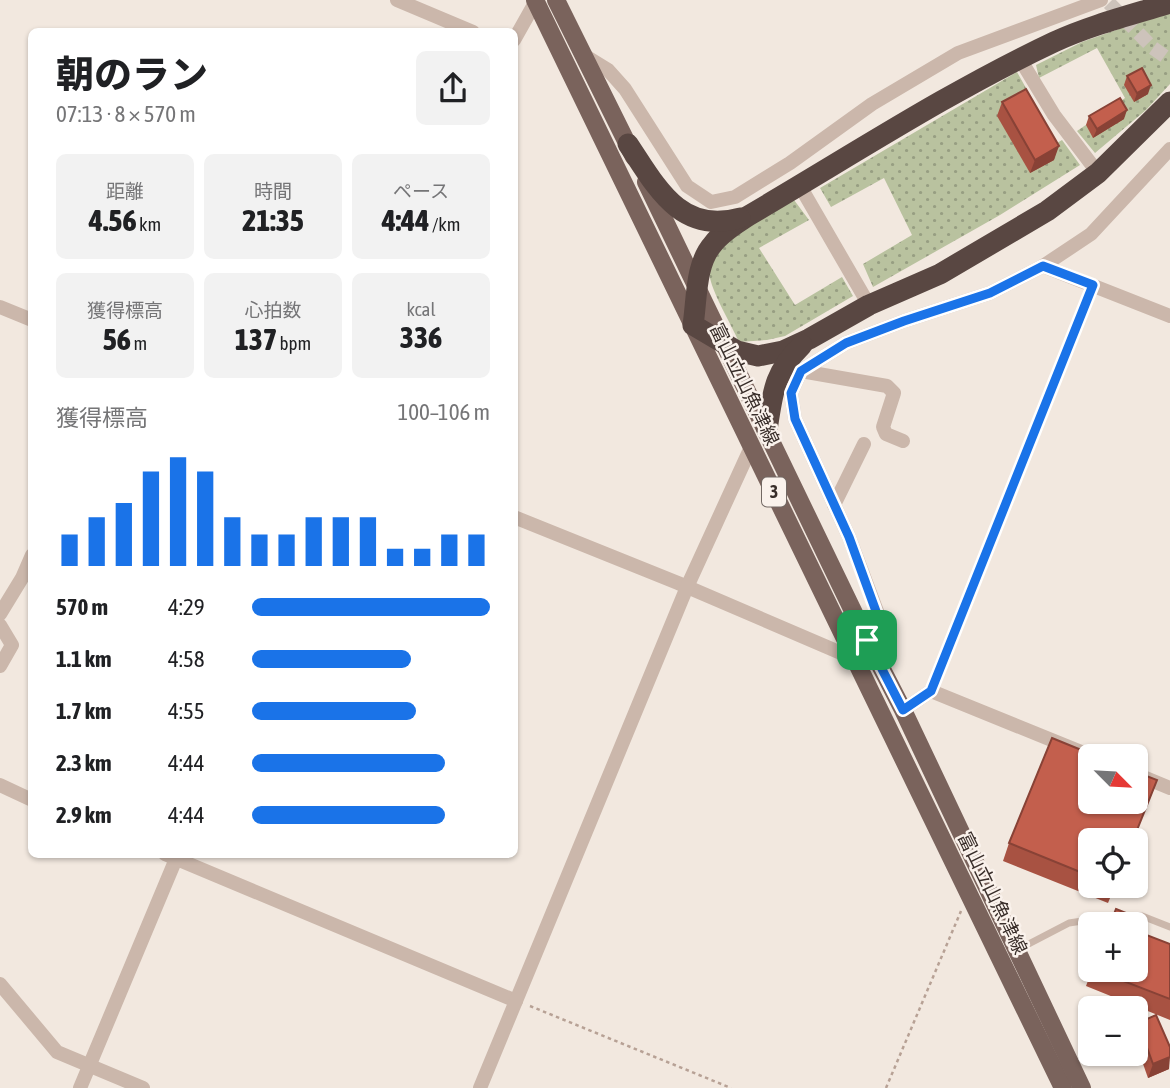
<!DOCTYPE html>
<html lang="ja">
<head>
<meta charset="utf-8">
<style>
  :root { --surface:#fff; --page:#f2f2f2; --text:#202124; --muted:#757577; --accent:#1a73e8 }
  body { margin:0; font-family:"Asap Condensed","Noto Sans JP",sans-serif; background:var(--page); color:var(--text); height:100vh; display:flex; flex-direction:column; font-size:26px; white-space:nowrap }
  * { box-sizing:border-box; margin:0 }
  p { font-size:23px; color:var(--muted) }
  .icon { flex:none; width:38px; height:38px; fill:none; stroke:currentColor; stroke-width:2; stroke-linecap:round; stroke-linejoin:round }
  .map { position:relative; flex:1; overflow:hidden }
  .details { position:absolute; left:28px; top:28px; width:490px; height:830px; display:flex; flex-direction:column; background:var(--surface); border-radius:10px; box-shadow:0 2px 5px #0004 }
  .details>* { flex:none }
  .needle { width:46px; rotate:114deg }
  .tools { position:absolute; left:1078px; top:744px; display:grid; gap:14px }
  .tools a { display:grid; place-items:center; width:70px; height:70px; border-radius:10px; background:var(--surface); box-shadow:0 2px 5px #0004; font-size:35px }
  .pin { position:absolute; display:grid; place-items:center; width:60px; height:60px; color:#fff; margin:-30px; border-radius:14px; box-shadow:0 4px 10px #0006 }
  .round { display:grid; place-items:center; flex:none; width:74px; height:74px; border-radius:10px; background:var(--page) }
  .head { display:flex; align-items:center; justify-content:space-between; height:119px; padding:0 28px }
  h1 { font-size:38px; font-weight:800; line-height:52px }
  .metrics { display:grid; grid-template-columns:repeat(3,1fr); gap:10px; height:119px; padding:7px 28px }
  .metrics div { display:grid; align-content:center; border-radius:10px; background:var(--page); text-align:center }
  .metrics b { font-size:30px; font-weight:800 }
  .metrics small { font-size:19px; font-weight:400 }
  .metrics p { font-size:19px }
  .chart { height:196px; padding:14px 28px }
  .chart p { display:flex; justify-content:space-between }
  .chart svg { width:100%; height:126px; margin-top:7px; stroke:var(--accent); stroke-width:6 }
  ul { padding:0 28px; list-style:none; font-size:23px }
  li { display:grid; grid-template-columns:112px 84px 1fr; align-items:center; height:52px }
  li i { height:18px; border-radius:9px; background:var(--accent) }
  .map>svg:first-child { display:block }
  .grass { fill:url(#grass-dots) }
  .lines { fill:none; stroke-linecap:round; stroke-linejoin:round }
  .minor-tunnel { stroke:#cdc3bb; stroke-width:14; stroke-dasharray:14 7; stroke-linecap:butt }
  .path { stroke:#b7a195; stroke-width:2.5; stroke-dasharray:3.5 3.5; stroke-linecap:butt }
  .service { stroke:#cbb7ab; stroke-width:7 }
  .minor { stroke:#cbb7ab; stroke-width:14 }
  .primary { stroke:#7a635c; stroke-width:18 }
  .motorway { stroke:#594742; stroke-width:21 }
  .wall { fill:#a85242 }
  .shaded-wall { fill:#884236 }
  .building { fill:#c35f4d; stroke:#884236; stroke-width:2 }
  .route-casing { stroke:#fff; stroke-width:14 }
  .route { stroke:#1a73e8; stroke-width:9 }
  .labels { text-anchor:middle; stroke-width:5; stroke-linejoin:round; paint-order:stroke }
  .shield { fill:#faf2ec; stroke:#736964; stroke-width:2 }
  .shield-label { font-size:18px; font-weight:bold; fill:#392e2a }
  .street-label { font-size:19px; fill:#392e2a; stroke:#faf2ec }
</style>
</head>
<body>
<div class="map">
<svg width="1170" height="1088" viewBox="0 0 1170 1088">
  <defs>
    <pattern id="grass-dots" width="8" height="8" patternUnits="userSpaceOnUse" patternTransform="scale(1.75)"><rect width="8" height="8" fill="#b9c29f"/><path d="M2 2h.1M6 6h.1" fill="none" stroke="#979e82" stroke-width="1.8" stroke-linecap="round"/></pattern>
  </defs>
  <rect width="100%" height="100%" fill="#f2e8df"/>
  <!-- grass -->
  <g class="grass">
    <path d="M1170,11V84L1146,110L1095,153L1077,131L1125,98L1097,48L1039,78L1036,65L1082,42Z"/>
    <path d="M1017,72L1057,143L1062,140L1080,165L1000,215L873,287L863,264L912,235L884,178L831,207L820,188Z"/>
    <path d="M794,200L809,220L759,248L795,305L842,277L853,296L785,336L767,340L739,342C731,324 714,296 710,278C699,237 766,213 794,200Z"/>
  </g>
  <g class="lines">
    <!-- minor-tunnel -->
    <path class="minor-tunnel" d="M1109,3L1153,48L1170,60"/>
    <!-- path -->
    <g class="path">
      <path d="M936,678L1088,297"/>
      <path d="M530,1006L731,1088"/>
      <path d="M886,1088L961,911"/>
    </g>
    <!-- service -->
    <path class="service" d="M1019,949L1069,923L1102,918L1142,916L1170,927"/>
    <!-- minor -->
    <g class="minor">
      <path d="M397,0L473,32"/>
      <path d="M514,40L536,1"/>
      <path d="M582,54L608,70L625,89L687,186L711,202L735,197L790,163L872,104L958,53L1101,0"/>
      <path d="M1020,59L1054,115L1098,173"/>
      <path d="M800,186L869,305"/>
      <path d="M1043,266L1170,316"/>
      <path d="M0,307L32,320"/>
      <path d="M801,371L887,386L894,393L883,427L886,434L903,441"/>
      <path d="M834,505L864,444"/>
      <path d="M514,517L678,583L855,659"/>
      <path d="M0,614L22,578L32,555"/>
      <path d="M0,625L12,645L0,666"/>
      <path d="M867,640L873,631L878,614L849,537L795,419L791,393L801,371L846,343L904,321L990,293L1043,266L1091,234L1170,149"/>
      <path d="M903,710L931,691L1091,756"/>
      <path d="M1136,774L1170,788"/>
      <path d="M0,785L32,800"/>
      <path d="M165,854L516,1001"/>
      <path d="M0,984L57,1052L143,1088"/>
      <path d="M80,1088L178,854"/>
      <path d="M480,1088L687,587L752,445"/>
    </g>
    <!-- primary -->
    <g class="primary">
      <path d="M535,0L1063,1088"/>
      <path d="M556,0L634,157"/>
      <path d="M646,182L867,640L903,710L1082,1088"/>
    </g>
    <!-- motorway -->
    <g class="motorway">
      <path d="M1170,3C1131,15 1091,25 1054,42C948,92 849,157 748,216C736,224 722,232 713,244C695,264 697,300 693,325L737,351L758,356L783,351L809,339L869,305L940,274L1047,211L1098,173L1170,102"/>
      <path d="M628,144C656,186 680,235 740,218"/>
      <path d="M767,430C773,392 773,374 802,345"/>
    </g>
  </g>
  <!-- wall -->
  <g class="wall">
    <path d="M1127,76L1148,94L1134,102L1124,85Z"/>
    <path d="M1002,102L1054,160L1030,173L997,116Z"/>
    <path d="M1089,116L1124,119L1093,138L1086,125Z"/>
    <path d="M1150,798L1090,840V886H1115L1108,903L1003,861L1009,843Z"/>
    <path d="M1136,924L1137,931L1170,944V1020L1086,986L1092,970H1136Z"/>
    <path d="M1138,1023L1169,1069L1148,1078L1136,1044V1029Z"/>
  </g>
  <!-- shaded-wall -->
  <g class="shaded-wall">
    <path d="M1151,85L1148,94L1134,102L1137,93Z"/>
    <path d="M1127,110L1124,119L1093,138L1097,129Z"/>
    <path d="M1059,146L1054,160L1030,173L1035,160Z"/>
    <path d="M1170,1057L1169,1069L1148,1078L1153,1064Z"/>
  </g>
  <!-- building -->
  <g class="building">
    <path d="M1142,68L1151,85L1137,93L1127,76Z"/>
    <path d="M1026,89L1059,146L1035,160L1002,102Z"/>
    <path d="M1120,98L1127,110L1097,129L1089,116Z"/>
    <path d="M1052,738L1096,756H1090V802H1136V772L1157,780L1133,840H1090V876L1009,843Z"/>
    <path d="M1116,909L1141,919L1136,931L1170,944V999L1095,970H1136V924H1110Z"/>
    <path d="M1156,1015L1170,1047V1057L1153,1064L1138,1023Z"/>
  </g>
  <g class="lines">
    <defs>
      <path id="route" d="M1043,266L1093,285L931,691L903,710L867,640L873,631L877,614L849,537L795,419L791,393L801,371L846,343L904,321L990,293Z"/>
    </defs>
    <!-- route casing -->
    <use href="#route" class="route-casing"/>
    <!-- route -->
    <use href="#route" class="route"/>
  </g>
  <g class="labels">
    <!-- shield labels -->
    <rect class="shield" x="762" y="477.5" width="24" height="29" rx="5"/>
    <g class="shield-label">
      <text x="774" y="498">3</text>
    </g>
    <!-- street labels -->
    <g class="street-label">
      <text transform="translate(745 384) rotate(64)" y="7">富山立山魚津線</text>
      <text transform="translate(993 893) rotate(64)" y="7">富山立山魚津線</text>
    </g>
  </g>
</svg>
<div class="tools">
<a><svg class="needle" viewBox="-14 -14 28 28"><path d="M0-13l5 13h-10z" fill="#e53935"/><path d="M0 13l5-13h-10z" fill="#757577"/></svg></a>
<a><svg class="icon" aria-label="locate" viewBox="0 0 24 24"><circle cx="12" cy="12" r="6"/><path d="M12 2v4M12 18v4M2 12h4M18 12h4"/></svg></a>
<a>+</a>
<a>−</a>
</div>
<div class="pin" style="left:867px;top:640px;background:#1e9e55"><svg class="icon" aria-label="arrive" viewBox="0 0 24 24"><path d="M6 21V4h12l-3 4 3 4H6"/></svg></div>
<section class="details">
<div class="head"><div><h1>朝のラン</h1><p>07:13 · 8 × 570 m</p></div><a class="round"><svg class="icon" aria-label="share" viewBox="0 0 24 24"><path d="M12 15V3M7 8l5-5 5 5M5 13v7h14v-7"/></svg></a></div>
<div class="metrics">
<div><p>距離</p><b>4.56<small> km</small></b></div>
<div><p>時間</p><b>21:35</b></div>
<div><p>ペース</p><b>4:44<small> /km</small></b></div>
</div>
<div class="metrics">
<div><p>獲得標高</p><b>56<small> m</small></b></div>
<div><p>心拍数</p><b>137<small> bpm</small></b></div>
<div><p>kcal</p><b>336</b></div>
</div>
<div class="chart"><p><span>獲得標高</span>100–106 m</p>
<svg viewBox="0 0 160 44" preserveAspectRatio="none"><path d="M5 44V33M15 44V27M25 44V22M35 44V11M45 44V6M55 44V11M65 44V27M75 44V33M85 44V33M95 44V27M105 44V27M115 44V27M125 44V38M135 44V38M145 44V33M155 44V33"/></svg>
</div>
<ul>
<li><b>570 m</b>4:29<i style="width:100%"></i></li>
<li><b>1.1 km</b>4:58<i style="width:67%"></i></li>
<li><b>1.7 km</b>4:55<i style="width:69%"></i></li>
<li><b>2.3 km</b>4:44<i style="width:81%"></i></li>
<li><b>2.9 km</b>4:44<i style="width:81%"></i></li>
</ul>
</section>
</div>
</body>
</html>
